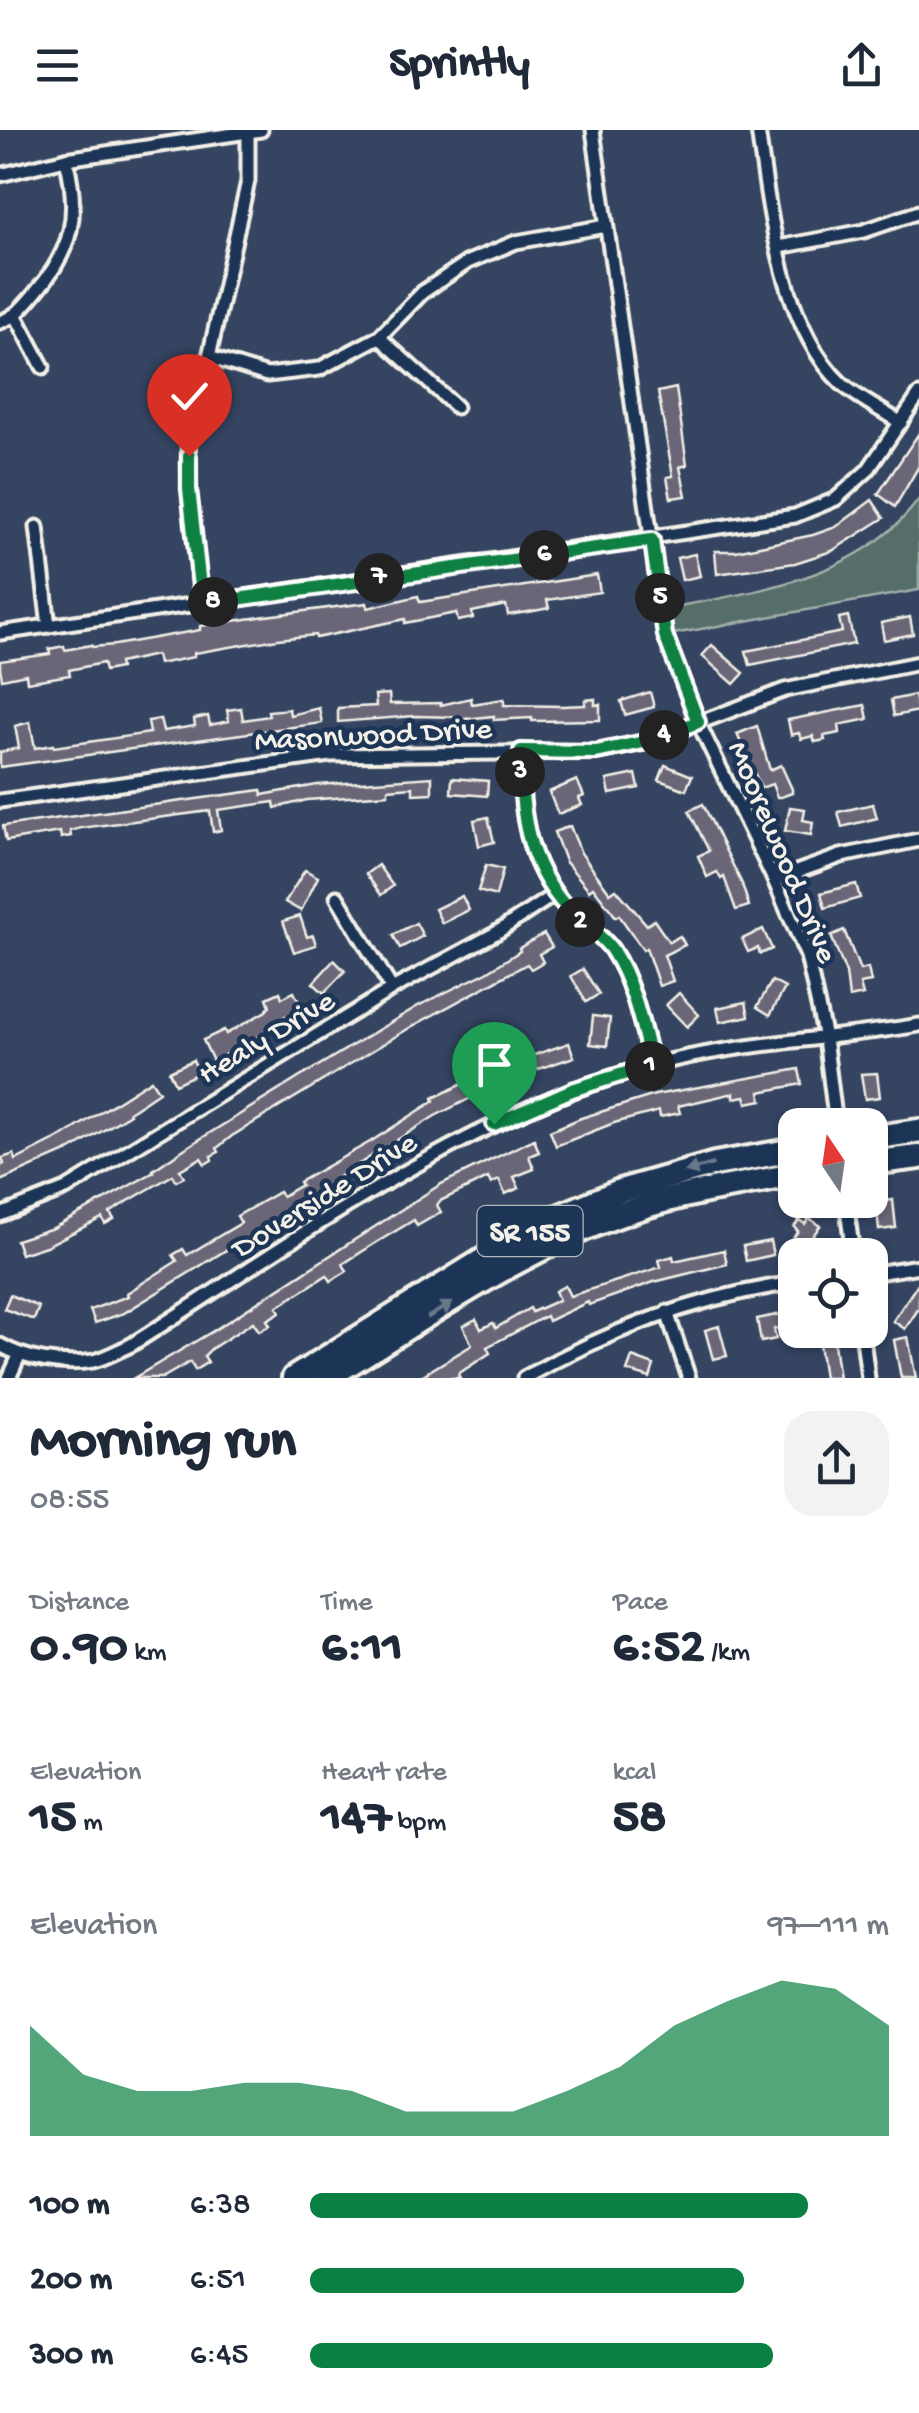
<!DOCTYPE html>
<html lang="en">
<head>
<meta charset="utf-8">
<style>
  :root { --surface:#fff; --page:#f2f2f3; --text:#1f2937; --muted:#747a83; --accent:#0b8043 }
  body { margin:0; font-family:"Gochi Hand",sans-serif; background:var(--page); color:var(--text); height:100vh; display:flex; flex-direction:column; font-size:38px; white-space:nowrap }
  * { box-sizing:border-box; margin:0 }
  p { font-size:32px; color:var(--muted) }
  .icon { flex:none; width:55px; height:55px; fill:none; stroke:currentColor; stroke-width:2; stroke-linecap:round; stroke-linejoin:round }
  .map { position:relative; height:1248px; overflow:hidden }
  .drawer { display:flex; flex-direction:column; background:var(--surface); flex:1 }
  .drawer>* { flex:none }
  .needle { width:65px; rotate:347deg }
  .fabs { position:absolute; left:778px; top:978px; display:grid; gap:20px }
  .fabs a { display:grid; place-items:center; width:110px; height:110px; border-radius:20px; background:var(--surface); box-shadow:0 2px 8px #0004; font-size:50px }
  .pin { position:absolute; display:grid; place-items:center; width:85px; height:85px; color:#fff; margin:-102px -42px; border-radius:50% 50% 50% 0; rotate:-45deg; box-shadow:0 0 10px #0007 }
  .pin .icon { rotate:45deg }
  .km { position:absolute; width:50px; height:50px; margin:-25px; border-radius:50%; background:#222; color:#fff; font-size:28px; line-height:50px; text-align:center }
  .round { display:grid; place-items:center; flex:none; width:105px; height:105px; border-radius:30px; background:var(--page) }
  .summary { display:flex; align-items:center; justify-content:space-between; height:170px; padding:0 30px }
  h1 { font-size:55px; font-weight:700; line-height:75px }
  .stats { display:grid; grid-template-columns:repeat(3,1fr); gap:15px; height:170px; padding:10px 30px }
  .stats div { display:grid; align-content:center }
  .stats b { font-size:50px; font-weight:700 }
  .stats small { font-size:28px; font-weight:400 }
  .stats p { font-size:28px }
  .chart { height:280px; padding:20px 30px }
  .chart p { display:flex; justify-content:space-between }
  .chart svg { width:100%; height:180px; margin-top:10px; fill:var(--accent); opacity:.7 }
  ul { padding:0 30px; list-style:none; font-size:32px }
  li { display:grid; grid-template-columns:160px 120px 1fr; align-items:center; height:75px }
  li i { height:25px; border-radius:12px; background:var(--accent) }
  header { display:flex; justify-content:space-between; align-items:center; height:130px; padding:0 30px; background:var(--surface); font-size:45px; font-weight:700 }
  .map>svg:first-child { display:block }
  .green { fill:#546e6b; stroke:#a4b0aa; stroke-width:2.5 }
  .building { fill:#6b6678; stroke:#f4f1e8; stroke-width:2.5 }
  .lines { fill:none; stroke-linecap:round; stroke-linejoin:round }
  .street-casing { stroke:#f4f1e8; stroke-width:19 }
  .highway-casing { stroke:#f4f1e8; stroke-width:30 }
  .street { stroke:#1d3557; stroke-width:11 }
  .highway { stroke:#1d3557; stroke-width:22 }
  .oneway { fill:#68778a }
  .route-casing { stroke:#fff; stroke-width:20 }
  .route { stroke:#0b8043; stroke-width:12 }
  .labels { text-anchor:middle; stroke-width:9; stroke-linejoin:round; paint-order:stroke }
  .shield { fill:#1d3557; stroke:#b4b9bc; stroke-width:2.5 }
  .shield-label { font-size:30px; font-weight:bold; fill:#f4f1e8 }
  .street-label { font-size:32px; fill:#f4f1e8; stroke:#1d3557 }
</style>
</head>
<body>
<header><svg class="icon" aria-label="menu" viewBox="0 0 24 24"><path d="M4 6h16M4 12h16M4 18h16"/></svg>Sprintly<svg class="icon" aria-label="share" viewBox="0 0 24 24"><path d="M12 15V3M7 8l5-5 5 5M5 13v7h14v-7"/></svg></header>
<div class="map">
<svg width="919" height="1248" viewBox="0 0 919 1248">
  <rect width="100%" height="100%" fill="#344461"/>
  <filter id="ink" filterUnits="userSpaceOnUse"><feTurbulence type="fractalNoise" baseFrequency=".01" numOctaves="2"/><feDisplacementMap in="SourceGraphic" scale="20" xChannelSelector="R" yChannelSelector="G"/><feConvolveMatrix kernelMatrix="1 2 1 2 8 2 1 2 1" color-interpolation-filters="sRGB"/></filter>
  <g filter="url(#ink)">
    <!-- green -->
    <path class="green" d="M919,369V460L673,504L669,478C758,461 862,448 919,369Z"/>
    <!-- building -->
    <g class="building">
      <path d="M676,258L687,335L680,337L686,366L671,368L667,347L673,346L658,262Z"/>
      <path d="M919,303V336L895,377L878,364Z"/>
      <path d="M872,370L884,388L832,421L795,433L717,444L715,421H736L813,405L836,397Z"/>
      <path d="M695,424L700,446L682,450L677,428Z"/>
      <path d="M597,445L600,462L547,470L549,478L534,481L508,485L506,475L472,482L473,488L458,491L456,483L405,493V489L316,508L315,505L278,509L194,523V527L158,534L156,525L119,533L120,538L105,541L103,533L69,540L70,545L27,552L26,544L2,549L0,538V531L50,524L49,519L64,516L65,520L91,515L92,517L115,515L200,500V496L266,486L367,473L368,478L418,466L420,472Z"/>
      <path d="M848,486L854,514L750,535L746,521L842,502L839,488Z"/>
      <path d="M910,487L913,504L884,510L881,493Z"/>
      <path d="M712,515L744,543L734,554L702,526Z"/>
      <path d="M650,562L654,577L625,585L621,571Z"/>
      <path d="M389,564L390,574L441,573V575L471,568L472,574L504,569V575L562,576L585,575V570L595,569V575L600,574V590L532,591V588L494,590V586L455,590V587L415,586L338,592V578L376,576L375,565Z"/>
      <path d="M915,565L918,581L894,586L891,570Z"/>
      <path d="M865,575L868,589L839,595L840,603L824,606L825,610L815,612L813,606L801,609L799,603L791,605L788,590Z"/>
      <path d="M241,578L243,590L269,586L268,581L289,579L290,585L319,578L322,593L0,637V622L19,618L15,596L30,592L35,618L53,615L54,617L150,603L148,591L160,589L163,601L195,596L194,589L208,586L210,595L229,591L227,580Z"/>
      <path d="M757,596L770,640L781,635L792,659V663L781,667H777L772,654L761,658L737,604Z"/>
      <path d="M665,635L692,646L686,660L659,650Z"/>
      <path d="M636,644L639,658L610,664L607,650Z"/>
      <path d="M432,647V663L413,664V657L388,659V664L307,670L275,678L274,672L218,680L221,700L213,702L210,681L81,698L70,701L71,706L61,708L60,702L6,711L3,696L261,660L262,665L317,655Z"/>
      <path d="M452,648L488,651L487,666L451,663Z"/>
      <path d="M577,650L584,666L579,668L582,675L558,684L549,662Z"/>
      <path d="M703,674L742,754L749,776L736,780L724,747L721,749L717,742L707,747L698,726L709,721L689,681Z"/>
      <path d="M873,674L877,688L842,697L838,682Z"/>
      <path d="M790,677L805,679L803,690L813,692L811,705L785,701Z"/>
      <path d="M488,687L494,712L479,716L474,690Z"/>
      <path d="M570,696L581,723L610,763L616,759L647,795L654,790L669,812L680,806L685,815L664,825L673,851L659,856L646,818L643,820L619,785L616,787L593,757L589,760L565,731L554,702Z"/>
      <path d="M378,735L393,756L381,765L366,744Z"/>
      <path d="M486,735L503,739L496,766L478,761Z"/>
      <path d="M305,740L318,747L301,781L285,772Z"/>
      <path d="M856,754L860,768L825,778L821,763Z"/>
      <path d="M462,766L469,780L442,793L435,779Z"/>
      <path d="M300,786L307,807L313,805L316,815L294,822L283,791Z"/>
      <path d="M416,793L423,806L400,818L393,805Z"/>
      <path d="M763,799L772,819L760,824L758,818L748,822L742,809Z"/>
      <path d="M844,800L860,840L868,838L871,852L860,854L863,865L849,868L846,843L831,806Z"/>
      <path d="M544,804L552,817L539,824L543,832L531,839L527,834L411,897L232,1006L217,1018L219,1022L211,1026L212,1030L205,1034L201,1028L180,1040L184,1047L176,1051L173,1045L120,1076L110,1083L114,1089L105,1094L102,1088L46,1116L21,1124L16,1110L53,1098L154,1042L153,1040L184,1019L313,939L418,876L487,842L520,821L519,818Z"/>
      <path d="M334,830L345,841L324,863L313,853Z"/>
      <path d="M583,839L599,864L586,872L571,846Z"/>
      <path d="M772,851L785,858L770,885L757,877Z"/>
      <path d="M280,862L282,868L294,862L302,878L268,895L270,900L213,931L203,910L224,900L226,904L266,881L270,876L267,868Z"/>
      <path d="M679,863L699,885L687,897L666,875Z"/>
      <path d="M746,872L749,886L720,892L717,878Z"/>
      <path d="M593,886L610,888L607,916L590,914Z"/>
      <path d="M569,913L574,927L509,949L435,986L329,1053L330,1056L124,1183L95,1193L90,1180L128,1166L127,1163L177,1131L173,1125L183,1119L187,1125L241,1093L237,1086L279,1062L282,1066L301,1055L299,1052L370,1012L434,971L433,968L496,938Z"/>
      <path d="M193,930L199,943L175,954L169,941Z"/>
      <path d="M799,939L802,954L760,962L762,970L747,973L745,966L734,968V963L678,976L680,983L660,987L659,981L614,993L556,1016L550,1001L581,988L655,965Z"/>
      <path d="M877,943L880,967L865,969L861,944Z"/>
      <path d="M151,950L159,962L129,982L130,984L71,1020L0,1051V1036L4,1034L2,1028L14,1024L16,1030L63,1006Z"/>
      <path d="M534,1009L539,1022L529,1026L534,1039L514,1047L519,1058L505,1064L499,1050L491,1054L488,1048L440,1071L437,1075L441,1082L417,1096L414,1090L374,1114L343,1134L347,1141L331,1151L327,1145L277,1177L280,1182L267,1190L270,1195L259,1201L253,1192L211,1219L204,1226L208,1232L195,1240L190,1232L162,1248H134L213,1201L441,1054Z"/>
      <path d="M893,1070L896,1098L879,1100L876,1072Z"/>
      <path d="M809,1088L820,1096L801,1122L789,1114L798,1101L794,1097L799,1090L805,1094Z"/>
      <path d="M770,1111L773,1125L746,1131L743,1116Z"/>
      <path d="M724,1120L727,1134L654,1152L589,1175L588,1172L548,1191L546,1186L487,1217L490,1223L458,1244L460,1248H418L472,1215L463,1196L476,1189L481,1199L493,1193L496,1198L530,1178L532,1182L559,1170L555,1161L565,1156L570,1166L661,1137L659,1130L673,1126L674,1131Z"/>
      <path d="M919,1152V1178L905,1199L893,1191Z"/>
      <path d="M10,1165L39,1177L34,1190L4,1179Z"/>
      <path d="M781,1184L784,1197L774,1199L776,1209L761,1212L757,1189Z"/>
      <path d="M719,1196L727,1226L713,1229L705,1200Z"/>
      <path d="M817,1200H832L839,1248H824Z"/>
      <path d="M908,1207L916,1248H901L894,1210Z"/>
      <path d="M632,1227L654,1235L650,1248L627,1241Z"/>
    </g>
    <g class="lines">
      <defs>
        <g id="street">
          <path d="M593,0L665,505L698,592L774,750L807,826L825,908L836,995"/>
          <path d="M758,0C769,78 782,198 842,254C859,269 882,280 901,293"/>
          <path d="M0,45L66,29L261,0"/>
          <path d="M779,117L864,101L919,82"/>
          <path d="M16,186L43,237"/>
          <path d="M0,192C17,186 24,176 36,162C73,119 80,83 66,29"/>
          <path d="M379,207L456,277"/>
          <path d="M209,227L267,245L319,239L379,207L423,162L468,132L516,112L606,96"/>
          <path d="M37,397L49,496"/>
          <path d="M202,474L189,359L188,293L209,227L248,51V2"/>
          <path d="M0,503L795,386L836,369L868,340L919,265"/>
          <path d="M521,621C519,679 526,733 567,778C581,792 601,804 612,820C634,854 642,896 652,935"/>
          <path d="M0,671L330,625L597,622L645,613L785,560L919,533"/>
          <path d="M774,750L841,726L919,710"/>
          <path d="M337,767L392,859"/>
          <path d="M846,1070L853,1125"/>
          <path d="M0,1085L66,1059L392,859L496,803L555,764"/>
          <path d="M870,1144L919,1136"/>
          <path d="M667,1182L689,1248"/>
          <path d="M862,1200L868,1248"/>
          <path d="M0,1215C26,1230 63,1236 93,1231C106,1228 119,1220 131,1215C294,1112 461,987 649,936C737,912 830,910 919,895"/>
          <path d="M9,1248L19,1226"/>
          <path d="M524,1248C609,1200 698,1166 795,1153"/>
        </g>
        <g id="highway">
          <path d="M870,1008L919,1001"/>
          <path d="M870,1033L919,1027"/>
          <path d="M294,1248L541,1094L620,1061L715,1034L795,1020"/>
          <path d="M326,1248C424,1189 521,1118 630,1081C684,1063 739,1055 795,1045"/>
        </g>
      </defs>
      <!-- street casing -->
      <use href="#street" class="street-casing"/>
      <!-- highway casing -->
      <use href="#highway" class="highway-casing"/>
      <!-- street -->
      <use href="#street" class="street"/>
      <!-- highway -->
      <use href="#highway" class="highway"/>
    </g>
    <!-- one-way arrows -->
    <defs><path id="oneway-solid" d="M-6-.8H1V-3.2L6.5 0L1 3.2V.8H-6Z" transform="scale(2.5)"/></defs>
    <g class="oneway">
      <use href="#oneway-solid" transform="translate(699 1038) rotate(164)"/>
      <use href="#oneway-solid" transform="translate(440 1180) rotate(-31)"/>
    </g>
  </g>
  <g class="lines" filter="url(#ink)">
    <defs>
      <path id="route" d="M189,326V359L202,474L652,410L665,505L698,592L644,612L596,622L521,621C520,679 526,733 567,778C581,792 601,804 612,820C634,854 642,896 652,935L572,960L494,994"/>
    </defs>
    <!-- route casing -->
    <use href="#route" class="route-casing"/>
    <!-- route -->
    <use href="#route" class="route"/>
  </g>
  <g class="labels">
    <!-- shield labels -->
    <rect class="shield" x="477.5" y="1076" width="105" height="50" rx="8"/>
    <g class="shield-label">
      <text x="530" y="1111">SR 155</text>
    </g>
    <!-- street labels -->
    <g class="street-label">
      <text transform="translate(373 602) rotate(-3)" y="11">Masonwood Drive</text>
      <text transform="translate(785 721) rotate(67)" y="11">Moorewood Drive</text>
      <text transform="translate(265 905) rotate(-31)" y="11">Healy Drive</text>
      <text transform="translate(323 1063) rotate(-32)" y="11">Doverside Drive</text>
    </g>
  </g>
</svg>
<div class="fabs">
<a><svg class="needle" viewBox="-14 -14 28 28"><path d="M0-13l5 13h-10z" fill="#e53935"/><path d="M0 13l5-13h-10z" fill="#747a83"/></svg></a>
<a><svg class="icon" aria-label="locate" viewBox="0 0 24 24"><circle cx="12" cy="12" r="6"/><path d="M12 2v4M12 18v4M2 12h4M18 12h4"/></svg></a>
</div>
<div class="pin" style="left:494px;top:994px;background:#1e9e55"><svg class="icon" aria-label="arrive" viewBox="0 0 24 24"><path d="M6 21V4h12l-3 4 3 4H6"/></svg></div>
<div class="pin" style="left:189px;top:326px;background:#d93025"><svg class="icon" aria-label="check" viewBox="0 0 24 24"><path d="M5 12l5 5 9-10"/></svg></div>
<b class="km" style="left:650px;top:936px">1</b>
<b class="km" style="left:580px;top:792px">2</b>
<b class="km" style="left:520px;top:642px">3</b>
<b class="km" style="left:664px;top:605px">4</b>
<b class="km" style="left:660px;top:468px">5</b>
<b class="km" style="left:544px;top:425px">6</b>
<b class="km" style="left:379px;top:448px">7</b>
<b class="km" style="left:213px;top:472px">8</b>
</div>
<section class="drawer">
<div class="summary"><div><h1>Morning run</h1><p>08:55</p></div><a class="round"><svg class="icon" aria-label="share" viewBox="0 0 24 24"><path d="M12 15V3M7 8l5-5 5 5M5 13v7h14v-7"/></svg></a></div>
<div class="stats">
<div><p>Distance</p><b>0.90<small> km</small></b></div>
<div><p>Time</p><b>6:11</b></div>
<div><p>Pace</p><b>6:52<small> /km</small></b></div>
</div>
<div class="stats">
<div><p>Elevation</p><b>15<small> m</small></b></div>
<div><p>Heart rate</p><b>147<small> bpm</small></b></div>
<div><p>kcal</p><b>58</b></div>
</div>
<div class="chart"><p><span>Elevation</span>97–111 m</p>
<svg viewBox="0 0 160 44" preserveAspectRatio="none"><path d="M0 44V17L10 29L20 33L30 33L40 31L50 31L60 33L70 38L80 38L90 38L100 33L110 27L120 17L130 11L140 6L150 8L160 17V44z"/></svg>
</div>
<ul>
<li><b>100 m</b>6:38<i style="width:86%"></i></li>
<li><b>200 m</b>6:51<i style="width:75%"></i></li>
<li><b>300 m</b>6:45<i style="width:80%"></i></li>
</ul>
</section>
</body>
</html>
